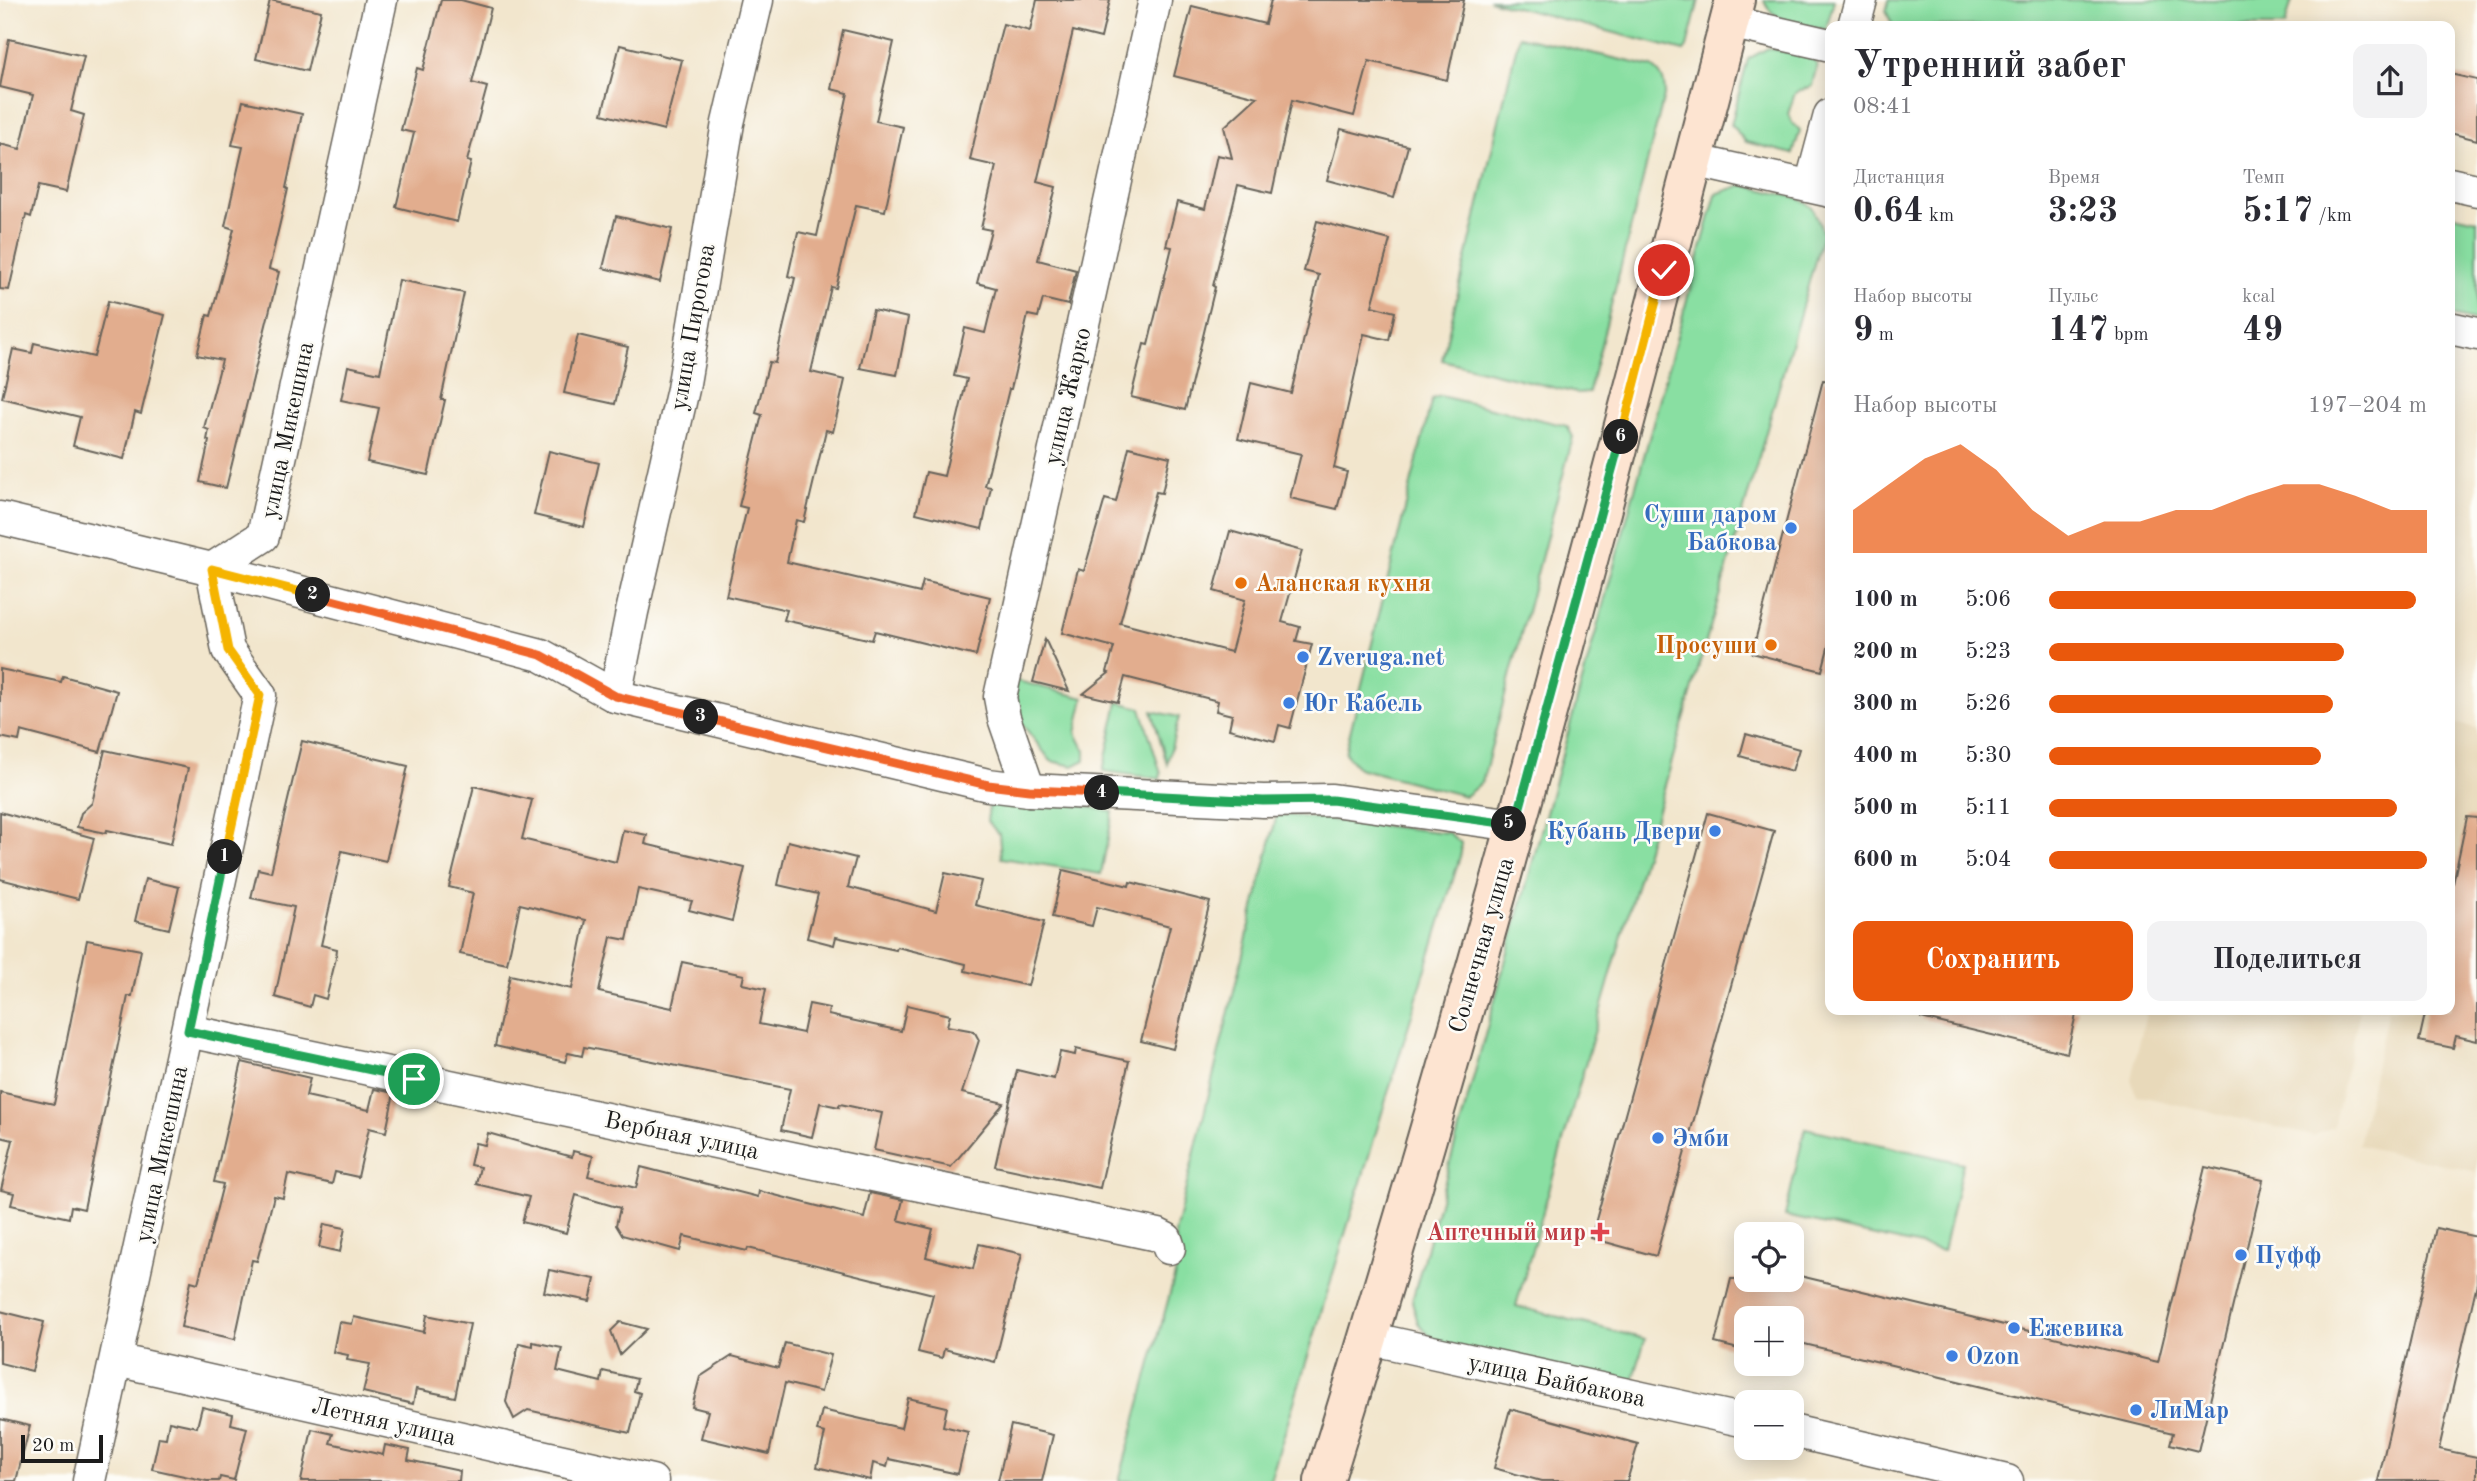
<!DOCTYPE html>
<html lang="ru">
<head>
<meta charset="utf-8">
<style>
  :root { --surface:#fff; --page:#f2f2f3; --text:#2b2b33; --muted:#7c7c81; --accent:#ea580c }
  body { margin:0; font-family:"Old Standard TT",serif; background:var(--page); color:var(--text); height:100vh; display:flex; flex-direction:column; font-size:26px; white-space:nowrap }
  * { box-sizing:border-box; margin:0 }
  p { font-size:23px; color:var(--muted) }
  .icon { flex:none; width:38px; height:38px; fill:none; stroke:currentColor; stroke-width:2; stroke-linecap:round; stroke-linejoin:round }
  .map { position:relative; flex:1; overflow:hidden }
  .side { position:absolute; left:1825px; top:21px; width:630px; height:994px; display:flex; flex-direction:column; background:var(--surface); border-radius:14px; box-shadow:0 4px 18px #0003 }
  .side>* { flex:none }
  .tools { position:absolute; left:1734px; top:1222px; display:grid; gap:14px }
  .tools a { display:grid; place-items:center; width:70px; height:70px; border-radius:14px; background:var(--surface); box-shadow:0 4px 18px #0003; font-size:35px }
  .scale { position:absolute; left:21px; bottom:18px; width:82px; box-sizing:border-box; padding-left:7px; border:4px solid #1c1c1c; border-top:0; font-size:19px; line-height:24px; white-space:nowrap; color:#1c1c1c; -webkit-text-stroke:5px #fdfcf7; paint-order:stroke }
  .pin { position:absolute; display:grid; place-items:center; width:60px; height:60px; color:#fff; margin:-30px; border:4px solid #fff; border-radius:50%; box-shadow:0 2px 7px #0007 }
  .km { position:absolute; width:35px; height:35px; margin:-18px; border-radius:50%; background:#222; color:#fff; font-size:19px; line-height:35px; text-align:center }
  .round { display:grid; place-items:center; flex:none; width:74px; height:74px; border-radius:14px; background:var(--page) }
  .overview { display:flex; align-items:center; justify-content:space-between; height:119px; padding:0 28px }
  h1 { font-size:38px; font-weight:700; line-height:52px }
  .stats { display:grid; grid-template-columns:repeat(3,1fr); gap:10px; height:119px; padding:7px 28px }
  .stats div { display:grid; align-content:center }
  .stats b { font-size:35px; font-weight:700 }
  .stats small { font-size:19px; font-weight:400 }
  .stats p { font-size:19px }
  .chart { height:196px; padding:14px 28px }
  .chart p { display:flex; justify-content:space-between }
  .chart svg { width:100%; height:126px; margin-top:7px; fill:var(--accent); opacity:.7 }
  .action { display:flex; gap:14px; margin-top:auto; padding:14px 28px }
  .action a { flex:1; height:80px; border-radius:14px; background:var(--accent); color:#fff; font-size:28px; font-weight:700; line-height:80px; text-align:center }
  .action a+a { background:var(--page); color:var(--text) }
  ul { padding:0 28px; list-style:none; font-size:23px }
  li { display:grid; grid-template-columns:112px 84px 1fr; align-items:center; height:52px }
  li i { height:18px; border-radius:9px; background:var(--accent) }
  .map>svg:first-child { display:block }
  .built { fill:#e8d9ba }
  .green { fill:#89dfa2; stroke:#527e5f; stroke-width:2 }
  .building { fill:#e2ad8e }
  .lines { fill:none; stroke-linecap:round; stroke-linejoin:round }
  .street-casing { stroke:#67635a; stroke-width:35 }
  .secondary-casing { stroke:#67635a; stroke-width:42 }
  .street { stroke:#fff; stroke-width:32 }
  .secondary { stroke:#fde4d1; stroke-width:38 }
  .split-1-casing { stroke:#fff; stroke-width:14 }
  .split-2-casing { stroke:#fff; stroke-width:14 }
  .split-3-casing { stroke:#fff; stroke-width:14 }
  .split-4-casing { stroke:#fff; stroke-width:14 }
  .split-5-casing { stroke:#fff; stroke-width:14 }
  .split-6-casing { stroke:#fff; stroke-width:14 }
  .split-7-casing { stroke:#fff; stroke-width:14 }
  .split-1 { stroke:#22a559; stroke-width:9 }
  .split-2 { stroke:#f5b400; stroke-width:9 }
  .split-3 { stroke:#f0652b; stroke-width:9 }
  .split-4 { stroke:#f0652b; stroke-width:9 }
  .split-5 { stroke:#22a559; stroke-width:9 }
  .split-6 { stroke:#22a559; stroke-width:9 }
  .split-7 { stroke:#f5b400; stroke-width:9 }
  .shop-dot { fill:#3f7fe0; stroke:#fdfcf7; stroke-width:2.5 }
  .food-dot { fill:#e8710a; stroke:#fdfcf7; stroke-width:2.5 }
  .health-dot { fill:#e0444e; stroke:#fdfcf7; stroke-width:2.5 }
  .labels { text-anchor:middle; stroke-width:5; stroke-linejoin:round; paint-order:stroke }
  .street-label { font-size:24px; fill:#1c1c1c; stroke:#fdfcf7 }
  .shop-label { font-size:24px; font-weight:bold; fill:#366cbe; stroke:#fdfcf7; text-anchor:start }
  .food-label { font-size:24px; font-weight:bold; fill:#c56008; stroke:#fdfcf7; text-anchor:start }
  .health-label { font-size:24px; font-weight:bold; fill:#be3a42; stroke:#fdfcf7; text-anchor:end }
</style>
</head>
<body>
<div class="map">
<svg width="2477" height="1481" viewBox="0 0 2477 1481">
  <rect width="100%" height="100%" fill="#fdfcf7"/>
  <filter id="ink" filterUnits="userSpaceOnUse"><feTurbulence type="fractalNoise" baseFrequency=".0143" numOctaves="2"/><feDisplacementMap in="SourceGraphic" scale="14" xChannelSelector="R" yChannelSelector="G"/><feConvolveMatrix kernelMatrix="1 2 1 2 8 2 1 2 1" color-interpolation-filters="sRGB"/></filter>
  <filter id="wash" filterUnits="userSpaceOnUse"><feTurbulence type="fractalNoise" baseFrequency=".00686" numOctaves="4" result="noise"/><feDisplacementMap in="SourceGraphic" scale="28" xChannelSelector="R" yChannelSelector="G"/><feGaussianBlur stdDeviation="1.57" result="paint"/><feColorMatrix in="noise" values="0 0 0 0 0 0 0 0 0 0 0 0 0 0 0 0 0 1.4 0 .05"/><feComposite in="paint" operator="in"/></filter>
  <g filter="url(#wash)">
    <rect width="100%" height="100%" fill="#f2e6cd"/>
    <!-- built -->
    <g class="built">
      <path d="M2454,723L2477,728V1172L2358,1145L2388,1010H2450V739Z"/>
      <path d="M2147,1010H2360L2333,1127L2313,1136L2136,1095L2131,1079Z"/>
    </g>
    <!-- green -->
    <g class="green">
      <path d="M1489,0H1699L1687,47L1684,51Z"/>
      <path d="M1764,0H1834L1826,30C1807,25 1769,22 1764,0Z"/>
      <path d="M1889,0H2292L2285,26H1893L1886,11Z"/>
      <path d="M1519,36L1652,67C1662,74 1664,80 1665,92L1589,392L1576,393L1442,360Z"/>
      <path d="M1768,48L1811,57L1817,65L1812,86L1795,93L1788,114L1792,123L1800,130L1793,154L1746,142L1731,125L1748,59Z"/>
      <path d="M1742,185L1798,198L1813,208L1823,233L1516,1306L1645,1339L1632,1386L1435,1342L1418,1323L1412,1301L1716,194Z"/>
      <path d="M2450,214L2477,220V321L2450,315Z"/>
      <path d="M1440,396L1567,426L1573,437L1482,783L1465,796L1358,768L1345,753L1432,399Z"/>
      <path d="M1014,680L1084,698L1076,733L1085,751V760L1073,766L1051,761L1019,720Z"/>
      <path d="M1118,702L1141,708L1161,774L1160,779L1103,771Z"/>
      <path d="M1152,711L1179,717L1167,764Z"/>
      <path d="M1008,789L1113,812L1101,874L1001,858L999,834L987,821L990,800Z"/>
      <path d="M1277,814L1449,833L1461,843V853L1270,1481H1119L1179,1260L1175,1233Z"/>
      <path d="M1805,1128L1963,1163L1943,1251L1785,1216Z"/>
    </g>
    <g id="blocks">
      <!-- building -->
      <g class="building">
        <path d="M270,0L321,11L307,71L256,59Z"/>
        <path d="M441,0H461L491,8L472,83L487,87L467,161L471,162L457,222L396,207L414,133L401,130L417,68L423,70Z"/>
        <path d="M1037,0H1110L1101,38L1073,31L1037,182L1056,187L1038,260L1076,270L1068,305L1043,299L1038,317L1028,315L1011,389H1009L985,486L991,487L982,529L916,513L926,472L944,476L967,379L954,376L965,328L985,333L996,288L977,283L991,230L981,228L996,166L970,160L983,101L1003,24L1030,31Z"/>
        <path d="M1271,0H1464L1447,80L1369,61L1354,116L1292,100L1272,193L1238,185L1213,286L1215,287L1185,410L1131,397L1144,344L1148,345L1172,247L1166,246L1177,202L1205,209L1217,155L1232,158L1224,127L1257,97L1174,76L1192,6L1265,24Z"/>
        <path d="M843,30L894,42L876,121L903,127L885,211L856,205L836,288L831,287L811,372L845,380L833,432L826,430L804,522L796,520L787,562L920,593L923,581L990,597L976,656L875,631L872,640L784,620L787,610L726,596L747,508L739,506L762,415L756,413L769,362L775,363L795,278L788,276L798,232L817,236L848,93L831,89Z"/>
        <path d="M9,39L84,56L71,111L84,115L66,192L38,186L31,217L26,215L9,290L0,289V144L20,149L33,95L0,87Z"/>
        <path d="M620,45L682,60L664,130L602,114Z"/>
        <path d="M2450,74L2477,80V140L2450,133Z"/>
        <path d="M243,101L302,114L286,188L288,189L269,269L279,272L226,488L200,482L209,441L207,440L209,430L204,428L222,360L197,355L207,315L211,316L234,229L225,226L243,147L232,145Z"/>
        <path d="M1341,129L1408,146L1394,198L1327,180Z"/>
        <path d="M616,216L672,229L660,282L603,268Z"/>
        <path d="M1317,221L1390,240L1372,306L1395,312L1389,340L1364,334L1334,468L1347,472L1337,509L1290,498L1301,454L1238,439L1251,383L1291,393L1319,275L1304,271Z"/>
        <path d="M399,280L464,293L441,400H445L428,475L367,462L379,408L341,400L348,366L380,373Z"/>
        <path d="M108,301L165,315L141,414L135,412L124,459L73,446L80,417L2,398L13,349L32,353L34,343L94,357Z"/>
        <path d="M873,310L908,318L897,375L860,368Z"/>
        <path d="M578,335L628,347L615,404L564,393Z"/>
        <path d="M1823,380L1830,381V640L1822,671L1752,653Z"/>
        <path d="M1129,447L1170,457L1162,493L1156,492L1120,623L1231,652L1245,600L1214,591L1230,531L1302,551L1282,622L1300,627L1296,641L1312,644L1290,728L1279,725L1275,741L1229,729L1232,715L1216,711L1218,701L1125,677L1118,702L1083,694L1109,673L1107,672L1114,647L1062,633L1078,569L1084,571L1105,499L1116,502Z"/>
        <path d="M549,451L599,463L584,527L534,515Z"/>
        <path d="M1045,639L1069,691L1033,682Z"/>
        <path d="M0,669L61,682L63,676L117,691L100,752L21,731L19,741L0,737Z"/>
        <path d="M1746,734L1799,749L1792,771L1740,756Z"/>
        <path d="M302,741L408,766L386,861L342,851L321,945L337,949L336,958L326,999L313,995L310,1007L275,997L294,907L251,898L258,869L271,872Z"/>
        <path d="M105,750L188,768L171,844L107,830L106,833L77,827L81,813L92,803Z"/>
        <path d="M474,786L532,800L522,839L616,862L623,830L647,835L645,844L745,868L732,921L689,910L692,901L638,889L627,940L611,937L599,992L672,1008L682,962L744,975L742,984L766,989L759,1024L803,1033L809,1004L829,1008L828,1015L901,1031L907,1005L950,1015L947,1026L974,1031L979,1040L962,1093L1004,1103L951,1167L874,1150L882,1113L840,1104L839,1107L820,1103L812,1137L781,1130L790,1089L584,1047L582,1056L568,1053L565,1062L495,1046L510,975L572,989L586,920L520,904L507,964L460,954L473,893L449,887Z"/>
        <path d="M0,812L94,838L78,899L0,879Z"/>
        <path d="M1708,813L1774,831L1656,1256L1591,1238Z"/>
        <path d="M2467,817L2477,818V1041L2456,1036L2453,1048L2419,1041L2426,1010H2450V898Z"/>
        <path d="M788,841L856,858L848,887L936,911L945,873L981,881L975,905L1044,922L1028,986L965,971L966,964L897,947L896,950L836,937L834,945L807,938L818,894L778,885Z"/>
        <path d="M1063,870L1129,886L1130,882L1210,902L1173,1049L1141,1041L1170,926L1097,907L1092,926L1052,917Z"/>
        <path d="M145,879L179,887L169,929L135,921Z"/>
        <path d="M87,940L141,950L132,996H128L84,1209L71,1206L69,1218L11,1205L14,1193L1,1190L13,1140L0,1137V1092L54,1104Z"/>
        <path d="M1922,1010H2077L2067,1053L1921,1018Z"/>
        <path d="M1076,1049L1129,1061L1100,1188L995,1166L1017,1070L1054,1079L1060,1052L1075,1055Z"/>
        <path d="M242,1062L310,1078L306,1096L369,1110L374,1089L394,1093L386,1132L369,1128L358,1177L335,1172L332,1184L288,1174L283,1198L274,1196L257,1261L252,1260L235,1339L181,1327L191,1281L198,1283L223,1184L214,1182Z"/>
        <path d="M488,1133L572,1157L573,1151L593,1156L588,1176L636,1188L641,1167L758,1197L759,1191L864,1218L870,1193L903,1200L898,1220L933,1229L926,1257L973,1269L979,1244L1022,1254L995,1362L944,1349L942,1358L918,1352L933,1294L748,1248L747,1251L684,1236L680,1251L622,1235L616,1225L620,1208L576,1195L566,1233L522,1222L529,1197L476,1184L480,1167L470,1165L475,1143L485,1145Z"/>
        <path d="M2205,1167L2263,1180L2198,1451L2170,1444L2173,1433L1792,1341V1318H1746V1351L1715,1343L1731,1279H1792V1274L2158,1362Z"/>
        <path d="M324,1224L345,1228L340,1252L319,1247Z"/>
        <path d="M2436,1228L2477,1237V1283L2439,1449L2477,1457V1481H2378Z"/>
        <path d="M549,1270L595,1279L590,1301L544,1292Z"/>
        <path d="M0,1311L44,1322L32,1371L0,1363Z"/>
        <path d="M427,1315L470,1324L455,1397L416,1389L413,1404L363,1392L370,1364L347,1360L348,1355L333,1352L339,1322L352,1324L354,1317L424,1332Z"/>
        <path d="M620,1322L647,1329L620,1355L611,1331Z"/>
        <path d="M533,1342L562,1348L557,1371L601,1382L603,1371L637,1379L634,1391L640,1393L630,1433L528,1410L514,1419L506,1402L519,1343L533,1346Z"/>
        <path d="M785,1343L831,1355L821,1392L785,1383L769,1454L701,1438L708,1411L692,1407L700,1377L732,1356L778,1368Z"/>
        <path d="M908,1398L947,1407L943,1426L968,1432L958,1474L889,1459L887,1467L873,1463L870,1480L817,1467L825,1433L817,1431L822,1410L901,1428Z"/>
        <path d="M202,1407L233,1414L231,1424L247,1428L234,1480L220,1477L219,1481H207L152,1469L159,1437L166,1438L169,1421L197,1427Z"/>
        <path d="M1510,1409L1638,1444L1627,1481H1541L1494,1468Z"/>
        <path d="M0,1419L30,1426L16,1481H0Z"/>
        <path d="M1011,1425L1053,1435L1042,1481H998Z"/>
        <path d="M312,1429L333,1434L330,1443L383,1455L385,1445L410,1450L408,1460L460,1471L459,1481H301Z"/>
      </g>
    </g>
  </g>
  <g filter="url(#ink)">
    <use href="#blocks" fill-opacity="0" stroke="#67635a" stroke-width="2"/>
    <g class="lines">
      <defs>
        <g id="street">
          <path d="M1729,22L1830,45"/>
          <path d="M1854,26L1861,0"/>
          <path d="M1692,160L1830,191"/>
          <path d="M2450,184L2477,190"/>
          <path d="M1811,186L1830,115"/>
          <path d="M2450,328L2477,334"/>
          <path d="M0,518L212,569L541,655L615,696L988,785L1029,790L1263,801L1332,800L1515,825"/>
          <path d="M212,569L263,536L381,0"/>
          <path d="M615,696L632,612L683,389L728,123L757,0"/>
          <path d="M1029,790L1004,718L1000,697L1155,0"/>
          <path d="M188,1031L1158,1235L1166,1239L1169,1248"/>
          <path d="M1368,1338L1746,1421"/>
          <path d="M116,1360L652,1481"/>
          <path d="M1792,1431L2007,1481"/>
          <path d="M89,1481L260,695L228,650L212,569"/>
        </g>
        <path id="secondary" d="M1324,1481C1476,992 1607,496 1735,0"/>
      </defs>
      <!-- street casing -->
      <use href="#street" class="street-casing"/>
      <!-- secondary casing -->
      <use href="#secondary" class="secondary-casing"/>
      <!-- street -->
      <use href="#street" class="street"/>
      <!-- secondary -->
      <use href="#secondary" class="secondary"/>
    </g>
  </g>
  <g class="lines" filter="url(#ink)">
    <defs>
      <path id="split-1" d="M225,857L188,1031L414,1079"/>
      <path id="split-2" d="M225,857L260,695L228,650L212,569L313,595"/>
      <path id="split-3" d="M313,595L541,655L615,696L701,717"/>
      <path id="split-4" d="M701,717L988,785L1029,790L1102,793"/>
      <path id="split-5" d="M1102,793L1263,801L1332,800L1509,824"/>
      <path id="split-6" d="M1509,824L1515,825L1621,437"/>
      <path id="split-7" d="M1621,437L1664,270"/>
    </defs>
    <!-- split-1 casing -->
    <use href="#split-1" class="split-1-casing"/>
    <!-- split-2 casing -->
    <use href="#split-2" class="split-2-casing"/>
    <!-- split-3 casing -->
    <use href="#split-3" class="split-3-casing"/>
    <!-- split-4 casing -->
    <use href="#split-4" class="split-4-casing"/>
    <!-- split-5 casing -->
    <use href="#split-5" class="split-5-casing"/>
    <!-- split-6 casing -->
    <use href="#split-6" class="split-6-casing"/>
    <!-- split-7 casing -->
    <use href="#split-7" class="split-7-casing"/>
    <!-- split-1 -->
    <use href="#split-1" class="split-1"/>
    <!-- split-2 -->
    <use href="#split-2" class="split-2"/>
    <!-- split-3 -->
    <use href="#split-3" class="split-3"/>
    <!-- split-4 -->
    <use href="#split-4" class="split-4"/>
    <!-- split-5 -->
    <use href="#split-5" class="split-5"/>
    <!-- split-6 -->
    <use href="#split-6" class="split-6"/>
    <!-- split-7 -->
    <use href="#split-7" class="split-7"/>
  </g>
  <!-- markers -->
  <g class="shop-dot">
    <circle cx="1791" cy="528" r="7"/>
    <circle cx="1303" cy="657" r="7"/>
    <circle cx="1289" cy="703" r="7"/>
    <circle cx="1715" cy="831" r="7"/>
    <circle cx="1658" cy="1138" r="7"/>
    <circle cx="2241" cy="1255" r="7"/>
    <circle cx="2014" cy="1328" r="7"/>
    <circle cx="1952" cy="1356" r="7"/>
    <circle cx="2136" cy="1410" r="7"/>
  </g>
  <g class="food-dot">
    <circle cx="1241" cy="583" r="7"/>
    <circle cx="1771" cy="645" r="7"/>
  </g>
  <path class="health-dot" d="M1596.5 1221.5h7v7h7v7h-7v7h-7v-7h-7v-7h7z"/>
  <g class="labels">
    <!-- street labels -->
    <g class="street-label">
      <text transform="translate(692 327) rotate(-80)" y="8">улица Пирогова</text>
      <text transform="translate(1067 396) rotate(-77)" y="8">улица Жарко</text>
      <text transform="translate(287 430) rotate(-78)" y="8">улица Микешина</text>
      <text transform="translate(1481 945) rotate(-74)" y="8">Солнечная улица</text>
      <text transform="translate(682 1135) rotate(12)" y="8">Вербная улица</text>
      <text transform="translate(161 1154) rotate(-78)" y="8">улица Микешина</text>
      <text transform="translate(1557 1380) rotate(12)" y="8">улица Байбакова</text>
      <text transform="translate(384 1421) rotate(13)" y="8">Летняя улица</text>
    </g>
    <!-- shop labels -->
    <g class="shop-label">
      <text x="1777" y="522" text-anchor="end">Суши даром<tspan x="1777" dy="28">Бабкова</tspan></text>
      <text x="1317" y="665">Zveruga.net</text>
      <text x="1303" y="711">Юг Кабель</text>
      <text x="1701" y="839" text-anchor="end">Кубань Двери</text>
      <text x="1672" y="1146">Эмби</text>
      <text x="2255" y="1263">Пуфф</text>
      <text x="2028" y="1336">Ежевика</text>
      <text x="1966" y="1364">Ozon</text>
      <text x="2150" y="1418">ЛиМар</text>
    </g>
    <!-- food labels -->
    <g class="food-label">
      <text x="1255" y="591">Аланская кухня</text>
      <text x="1757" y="653" text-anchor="end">Просуши</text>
    </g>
    <!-- health labels -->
    <g class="health-label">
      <text x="1586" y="1240">Аптечный мир</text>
    </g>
  </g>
</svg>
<div class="tools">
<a><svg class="icon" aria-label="locate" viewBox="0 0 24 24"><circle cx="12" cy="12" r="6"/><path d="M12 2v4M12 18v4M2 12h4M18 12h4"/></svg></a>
<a>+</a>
<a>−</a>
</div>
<div class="scale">20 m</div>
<div class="pin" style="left:414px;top:1079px;background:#1e9e55"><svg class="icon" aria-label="arrive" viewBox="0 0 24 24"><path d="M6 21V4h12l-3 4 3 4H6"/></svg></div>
<div class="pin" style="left:1664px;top:270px;background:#d93025"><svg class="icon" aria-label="check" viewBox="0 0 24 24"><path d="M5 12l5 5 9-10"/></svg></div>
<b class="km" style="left:225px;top:857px">1</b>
<b class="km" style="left:313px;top:595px">2</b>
<b class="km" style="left:701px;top:717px">3</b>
<b class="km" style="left:1102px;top:793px">4</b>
<b class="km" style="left:1509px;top:824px">5</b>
<b class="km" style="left:1621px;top:437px">6</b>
<section class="side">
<div class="overview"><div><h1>Утренний забег</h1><p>08:41</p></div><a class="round"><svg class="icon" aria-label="share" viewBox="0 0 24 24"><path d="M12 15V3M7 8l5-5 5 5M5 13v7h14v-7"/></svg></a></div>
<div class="stats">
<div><p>Дистанция</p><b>0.64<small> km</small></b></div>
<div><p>Время</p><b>3:23</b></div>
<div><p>Темп</p><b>5:17<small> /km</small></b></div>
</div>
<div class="stats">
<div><p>Набор высоты</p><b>9<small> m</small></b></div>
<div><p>Пульс</p><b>147<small> bpm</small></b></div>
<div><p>kcal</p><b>49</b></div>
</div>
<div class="chart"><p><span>Набор высоты</span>197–204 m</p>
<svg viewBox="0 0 160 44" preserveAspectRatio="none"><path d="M0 44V29L10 20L20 11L30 6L40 15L50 29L60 38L70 33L80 33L90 29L100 29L110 24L120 20L130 20L140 24L150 29L160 29V44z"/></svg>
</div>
<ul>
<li><b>100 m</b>5:06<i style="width:97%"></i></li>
<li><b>200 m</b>5:23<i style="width:78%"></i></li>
<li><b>300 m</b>5:26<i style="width:75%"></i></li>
<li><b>400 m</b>5:30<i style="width:72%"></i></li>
<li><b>500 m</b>5:11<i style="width:92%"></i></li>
<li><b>600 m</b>5:04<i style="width:100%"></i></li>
</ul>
<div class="action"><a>Сохранить</a><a>Поделиться</a></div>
</section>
</div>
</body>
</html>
